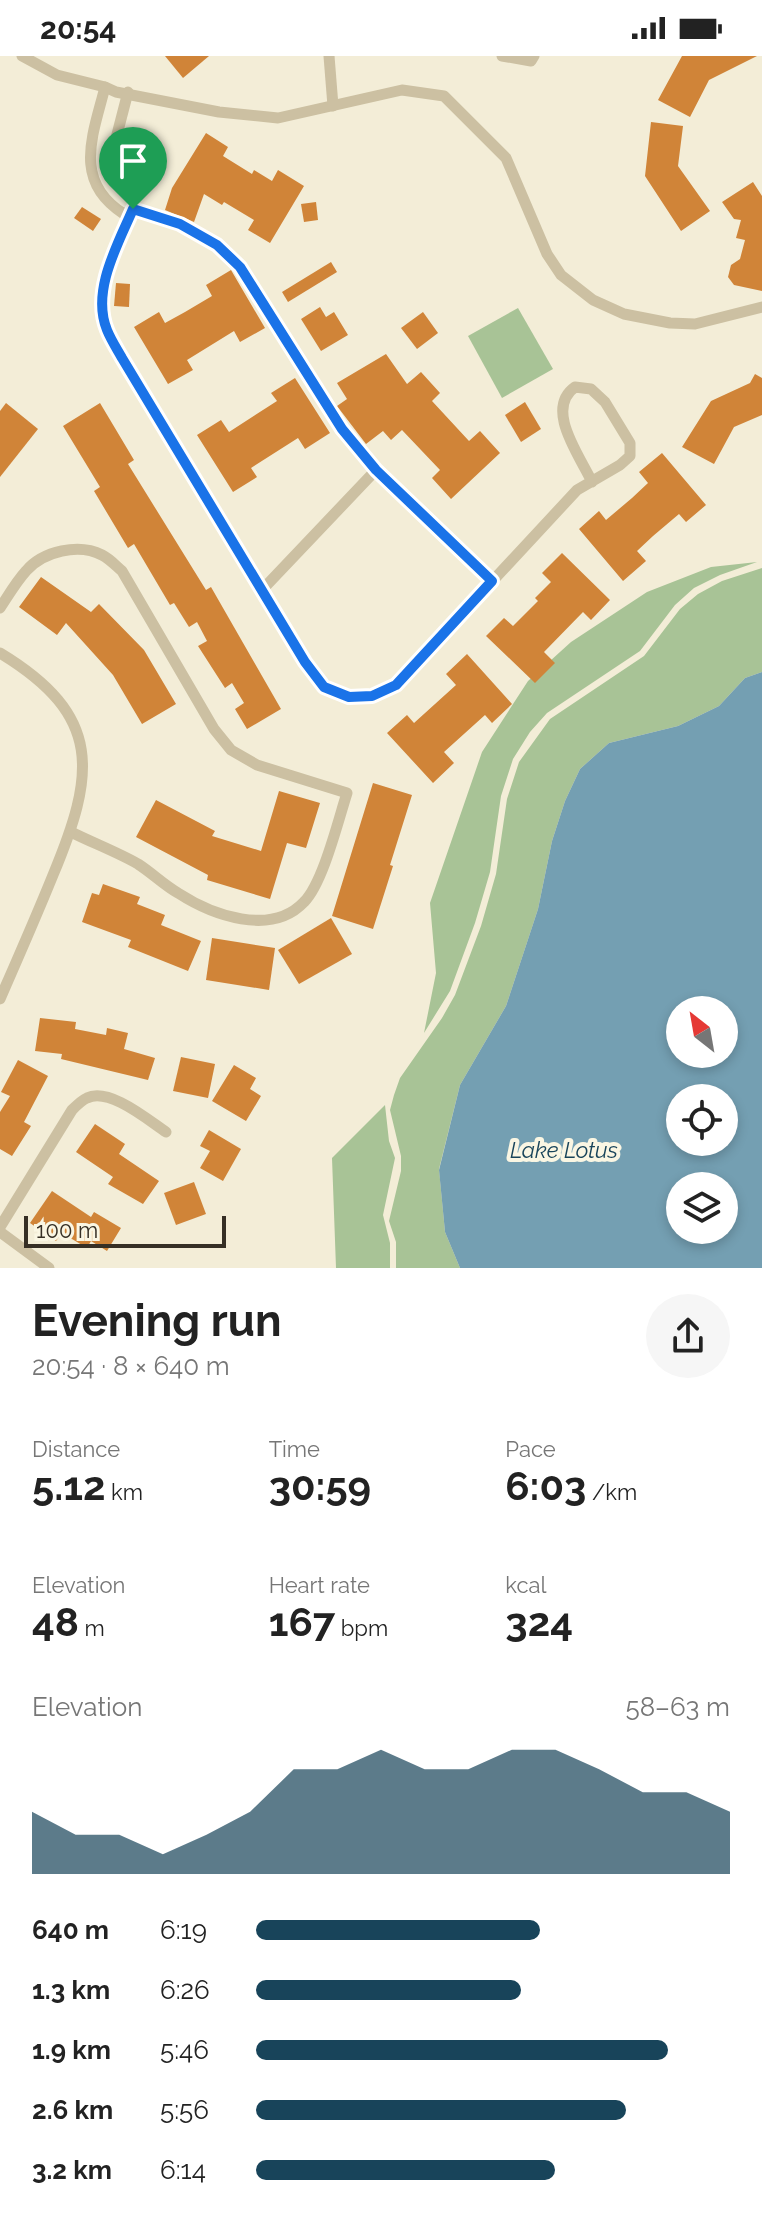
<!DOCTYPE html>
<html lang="en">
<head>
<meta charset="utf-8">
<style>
  :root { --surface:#fff; --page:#f6f6f6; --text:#222; --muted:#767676; --accent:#18445a }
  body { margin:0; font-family:Raleway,sans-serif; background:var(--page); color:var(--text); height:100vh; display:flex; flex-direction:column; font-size:30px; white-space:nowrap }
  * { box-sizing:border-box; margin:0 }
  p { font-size:26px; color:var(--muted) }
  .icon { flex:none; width:44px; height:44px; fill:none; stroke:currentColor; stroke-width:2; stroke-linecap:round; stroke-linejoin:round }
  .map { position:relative; height:1212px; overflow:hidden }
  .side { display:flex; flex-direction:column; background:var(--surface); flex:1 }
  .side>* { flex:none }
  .needle { width:52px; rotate:329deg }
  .controls { position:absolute; left:666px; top:940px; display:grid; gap:16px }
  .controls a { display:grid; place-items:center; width:72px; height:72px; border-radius:50%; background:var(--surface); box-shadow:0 4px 12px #0003; font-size:40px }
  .scale { position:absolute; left:24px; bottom:20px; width:202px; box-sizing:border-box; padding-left:8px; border:4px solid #362f25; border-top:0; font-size:22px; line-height:28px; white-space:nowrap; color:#362f25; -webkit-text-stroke:6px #faf6e3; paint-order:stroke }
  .pin { position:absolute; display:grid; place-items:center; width:68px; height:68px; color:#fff; margin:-82px -34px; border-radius:50% 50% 50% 0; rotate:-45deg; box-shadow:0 0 8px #0007 }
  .pin .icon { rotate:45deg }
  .round { display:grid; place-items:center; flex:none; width:84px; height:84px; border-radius:42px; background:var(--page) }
  .overview { display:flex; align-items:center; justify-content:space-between; height:136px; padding:0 32px }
  h1 { font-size:44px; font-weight:700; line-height:60px }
  .metrics { display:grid; grid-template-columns:repeat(3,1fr); gap:12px; height:136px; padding:8px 32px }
  .metrics div { display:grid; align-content:center }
  .metrics b { font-size:40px; font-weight:700 }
  .metrics small { font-size:22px; font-weight:400 }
  .metrics p { font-size:22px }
  .chart { height:224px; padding:16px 32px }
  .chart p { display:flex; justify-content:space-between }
  .chart svg { width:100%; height:144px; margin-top:8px; fill:var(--accent); opacity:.7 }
  ul { padding:0 32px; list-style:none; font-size:26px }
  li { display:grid; grid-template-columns:128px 96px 1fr; align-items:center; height:60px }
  li i { height:20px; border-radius:10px; background:var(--accent) }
  .status { display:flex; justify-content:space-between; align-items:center; height:56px; padding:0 40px; background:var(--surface); direction:ltr }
  .status svg { height:22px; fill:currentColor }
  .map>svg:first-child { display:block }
  .green { fill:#a8c396 }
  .water { fill:#749fb2; fill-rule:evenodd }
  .building { fill:#d08438 }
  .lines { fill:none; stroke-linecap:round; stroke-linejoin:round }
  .street { stroke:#ccc0a2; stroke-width:11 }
  .route-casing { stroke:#fff; stroke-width:16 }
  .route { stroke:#1a73e8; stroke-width:10 }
  .labels { text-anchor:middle; stroke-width:8; stroke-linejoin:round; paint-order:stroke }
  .water-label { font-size:22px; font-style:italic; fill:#18445a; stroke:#faf6e3 }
</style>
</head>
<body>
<div class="status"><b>20:54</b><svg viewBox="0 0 49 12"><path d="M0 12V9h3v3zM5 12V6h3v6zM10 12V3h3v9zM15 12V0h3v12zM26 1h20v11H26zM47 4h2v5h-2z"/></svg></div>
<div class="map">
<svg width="762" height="1212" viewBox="0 0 762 1212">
  <rect width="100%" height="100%" fill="#f3edd7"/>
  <!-- green -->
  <g class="green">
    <path d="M518,252L553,313L502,342L468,280Z"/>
    <path d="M757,506L720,519L694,532L675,549L640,595L547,657L530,676L513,703L501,740L490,816L475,867L450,935L424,977L436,917L430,847L482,696L528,625L571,586L647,536L711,511Z"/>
    <path d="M762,512V616L745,622L719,650L678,670L609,687L580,713L565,745L552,785L538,853L506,950L460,1029L439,1113L445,1176L460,1212H396V1186L389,1165L401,1115V1100L390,1054L394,1039L400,1022L442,962L455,939L481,870L496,818L507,743L519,706L550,663L644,600L680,553L698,538L722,525Z"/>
    <path d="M385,1049L389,1085L395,1102L383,1159L390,1187V1212H336L332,1102Z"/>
  </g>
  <!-- water -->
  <path class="water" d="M762,616V1212H460L445,1176L439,1114L460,1029L506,950L538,853L552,785L565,745L580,713L609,687L678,670L719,650L745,622ZM680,954H724V998H680ZM680,1042H724V1086H680ZM680,1130H724V1174H680Z"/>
  <!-- building -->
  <g class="building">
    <path d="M165,0H209L183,22Z"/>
    <path d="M682,0H757L709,24L690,61L658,44Z"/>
    <path d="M651,66L683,70L678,110L710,155L681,175L645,120Z"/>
    <path d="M206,77L228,91L223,100L252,118L254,114L272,125L278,114L304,130L270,187L248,174L254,164L224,146L222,149L204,138L194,166L165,154L172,132Z"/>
    <path d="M753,126L762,140V235L734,229L728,221L731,209L740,203L745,184L736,182L741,164L734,163L722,146Z"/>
    <path d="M316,146L318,164L304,166L301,148Z"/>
    <path d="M82,151L101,163L93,175L74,162Z"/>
    <path d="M331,206L337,216L288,246L282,236Z"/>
    <path d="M231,214L265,272L240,286L234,275L187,304L193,314L168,328L134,271L159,256L165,267L185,256L212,240L206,229Z"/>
    <path d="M116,227L130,228L129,251L114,250Z"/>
    <path d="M320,251L326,261L334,256L348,279L321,295L301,263Z"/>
    <path d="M423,256L438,277L417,293L401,272Z"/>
    <path d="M386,298L407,328L421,316L440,337L432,345L469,385L480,375L500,397L451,443L432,422L440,414L402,374L391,384L383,375L366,388L337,350L347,343L337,327Z"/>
    <path d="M755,318L762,322V359L734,371L714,408L682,391L711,345L750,327Z"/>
    <path d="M295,322L330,377L305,393L298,382L251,412L257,421L233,436L197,379L221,364L229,376L277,345L271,337Z"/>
    <path d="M525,346L541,373L521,386L505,359Z"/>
    <path d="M6,347L38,373L0,421V355Z"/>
    <path d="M100,347L134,404L128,408L206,534L211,531L281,653L247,673L235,653L244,647L232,627L225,632L198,590L207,585L197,566L189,571L174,547L170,549L134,488L128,492L94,435L100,431L63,370Z"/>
    <path d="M662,397L706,449L686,466L679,458L653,480L637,495L646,505L623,525L579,473L599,455L606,464L632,442L648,427L639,416Z"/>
    <path d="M562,497L610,544L591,564L583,556L544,596L555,607L535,627L486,580L504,562L513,570L538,545L535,542L551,526L542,517Z"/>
    <path d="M41,521L91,556L99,548L144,594L176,648L142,668L113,619L66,567L57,579L19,551Z"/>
    <path d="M467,598L512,648L492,667L485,659L444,696L454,707L433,727L387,677L407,659L414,667L456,629L446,618Z"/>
    <path d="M373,727L412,739L390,809L393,810L373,873L332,860Z"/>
    <path d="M279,735L320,747L306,792L287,787L270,843L207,824L208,819L136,781L156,744L215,775L212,780L261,795Z"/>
    <path d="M103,828L140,841L137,848L165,859L161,869L201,885L188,915L128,891L131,884L82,866L92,837L99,839Z"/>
    <path d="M331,862L352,898L299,928L278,894Z"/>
    <path d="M212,882L275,892L269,934L206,924Z"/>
    <path d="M40,962L76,966L75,973L106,979L107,972L128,977L124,993L155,1002L148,1024L61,1003L62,998L35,995Z"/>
    <path d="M181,1001L215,1008L208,1042L173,1035Z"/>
    <path d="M18,1004L48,1020L24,1066L31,1070L12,1100L0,1093V1056L10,1040L1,1036Z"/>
    <path d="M234,1009L256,1022L250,1033L261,1040L246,1065L212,1045Z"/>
    <path d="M95,1068L125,1088L119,1098L159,1125L143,1148L108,1128L113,1121L76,1096Z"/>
    <path d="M209,1074L241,1093L223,1125L200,1112L210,1095L200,1090Z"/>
    <path d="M194,1126L206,1158L176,1169L164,1137Z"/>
    <path d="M52,1135L91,1161L94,1156L121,1172L107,1195L91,1185L87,1192L62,1177L56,1185L30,1167Z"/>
  </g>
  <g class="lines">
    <!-- street -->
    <g class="street">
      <path d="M22,0L57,19L105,31L116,36L219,56L278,62L402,34L444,40L506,102L547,198L561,219L593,244L624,258L670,267L695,268L762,251"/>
      <path d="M329,0L333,50"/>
      <path d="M502,0L531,5L534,0"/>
      <path d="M105,31C93,79 72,125 124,158L133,153L180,168L217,189L240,211L342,373L376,414L492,525"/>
      <path d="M128,36L113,94L117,112L134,141L133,153L113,198L104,231L103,252L106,272L122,302L305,606C334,645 352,649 396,629L577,434L620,409L630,400V387L605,346L591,333L575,331C544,353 580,400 592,426"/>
      <path d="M262,534L376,414"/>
      <path d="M0,552C8,540 16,526 26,515C43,495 79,487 102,499C110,503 116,510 122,515L214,673L231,694L257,709L347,737C338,765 323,827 304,846C271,881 212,859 178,837C164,829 152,817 138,808C117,796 93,787 71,776"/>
      <path d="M0,597C104,660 95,718 53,819C36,861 18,902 0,943"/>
      <path d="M0,1171L72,1054C76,1050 82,1044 87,1042C109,1031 148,1064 166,1076"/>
      <path d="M0,1176L49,1212"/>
    </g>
  </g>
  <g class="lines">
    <defs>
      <path id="route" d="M133,153L180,168L217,189L240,211L342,373L376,414L492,525L396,629L372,640L349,641L324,631L305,606L122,302C117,293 111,284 107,274C91,235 118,188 133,153Z"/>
    </defs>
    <!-- route casing -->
    <use href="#route" class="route-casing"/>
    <!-- route -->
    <use href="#route" class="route"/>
  </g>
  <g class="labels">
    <!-- water labels -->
    <g class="water-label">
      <text x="564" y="1102">Lake Lotus</text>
    </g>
  </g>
</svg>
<div class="controls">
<a><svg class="needle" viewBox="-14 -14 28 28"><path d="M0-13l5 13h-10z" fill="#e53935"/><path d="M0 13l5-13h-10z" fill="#767676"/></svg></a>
<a><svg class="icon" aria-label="locate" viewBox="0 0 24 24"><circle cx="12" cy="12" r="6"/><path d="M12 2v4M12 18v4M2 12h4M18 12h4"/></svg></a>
<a><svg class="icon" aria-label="layers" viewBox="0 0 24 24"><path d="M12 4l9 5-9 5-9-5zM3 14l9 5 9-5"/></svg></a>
</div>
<div class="scale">100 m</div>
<div class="pin" style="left:133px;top:153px;background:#1e9e55"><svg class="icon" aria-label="arrive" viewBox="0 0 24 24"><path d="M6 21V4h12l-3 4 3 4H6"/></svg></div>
</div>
<section class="side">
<div class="overview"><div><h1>Evening run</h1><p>20:54 · 8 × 640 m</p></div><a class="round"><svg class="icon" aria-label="share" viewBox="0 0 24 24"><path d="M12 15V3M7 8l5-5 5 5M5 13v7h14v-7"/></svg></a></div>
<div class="metrics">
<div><p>Distance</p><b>5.12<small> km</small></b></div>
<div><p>Time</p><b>30:59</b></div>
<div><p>Pace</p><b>6:03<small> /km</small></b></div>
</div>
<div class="metrics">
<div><p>Elevation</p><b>48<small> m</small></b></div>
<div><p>Heart rate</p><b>167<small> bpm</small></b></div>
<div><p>kcal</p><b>324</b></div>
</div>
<div class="chart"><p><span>Elevation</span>58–63 m</p>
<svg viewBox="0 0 160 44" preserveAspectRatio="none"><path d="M0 44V25L10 32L20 32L30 38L40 32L50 25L60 12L70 12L80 6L90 12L100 12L110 6L120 6L130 12L140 19L150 19L160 25V44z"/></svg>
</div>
<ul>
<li><b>640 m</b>6:19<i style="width:60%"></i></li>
<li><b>1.3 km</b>6:26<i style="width:56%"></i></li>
<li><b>1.9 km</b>5:46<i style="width:87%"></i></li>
<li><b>2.6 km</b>5:56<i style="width:78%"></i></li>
<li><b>3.2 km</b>6:14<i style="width:63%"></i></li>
</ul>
</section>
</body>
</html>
